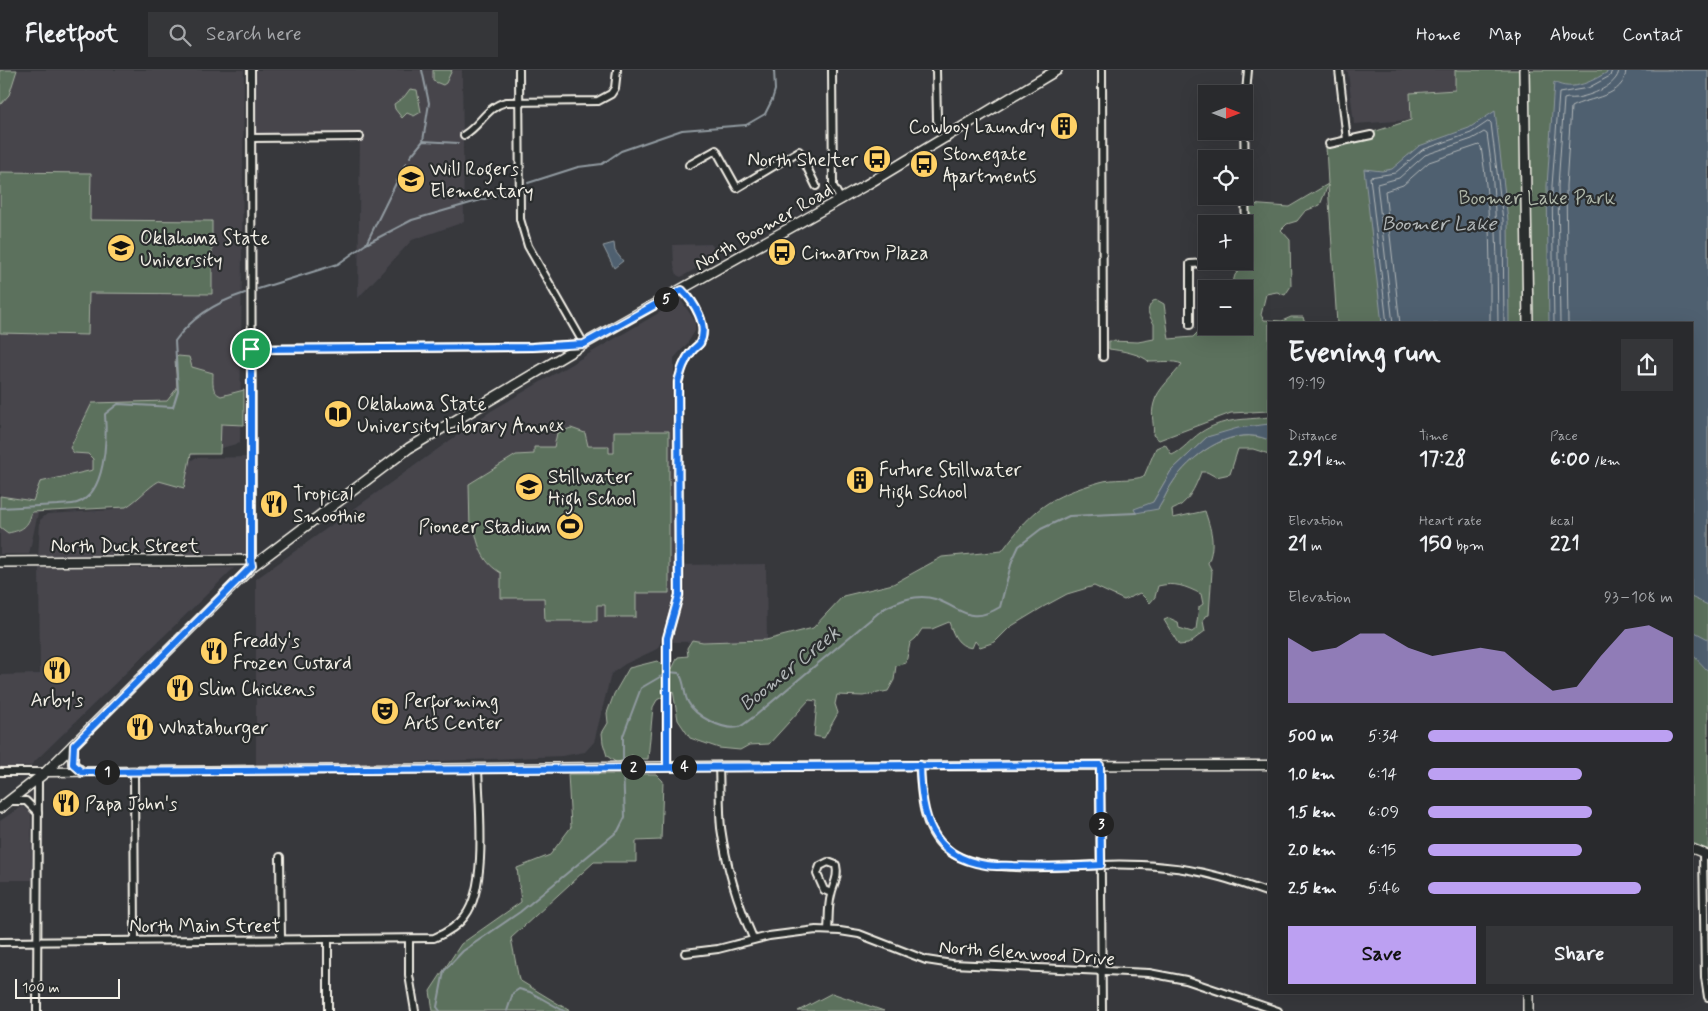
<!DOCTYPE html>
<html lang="en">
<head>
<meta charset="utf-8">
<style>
  :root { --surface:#292a2d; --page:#353639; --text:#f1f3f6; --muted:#a5a7aa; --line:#454649; --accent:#bca0f2 }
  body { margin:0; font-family:Mynerve,sans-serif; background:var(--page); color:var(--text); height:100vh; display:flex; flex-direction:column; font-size:19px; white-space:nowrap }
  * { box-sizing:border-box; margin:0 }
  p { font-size:16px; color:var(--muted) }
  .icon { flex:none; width:28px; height:28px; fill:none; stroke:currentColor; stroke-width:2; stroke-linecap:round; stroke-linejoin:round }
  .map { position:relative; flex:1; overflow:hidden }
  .sheet { position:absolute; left:1268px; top:252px; width:425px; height:672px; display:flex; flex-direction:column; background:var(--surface); border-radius:0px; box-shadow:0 5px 20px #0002,0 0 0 1px var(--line) }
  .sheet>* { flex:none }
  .needle { width:32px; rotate:90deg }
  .fabs { position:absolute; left:1198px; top:15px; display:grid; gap:10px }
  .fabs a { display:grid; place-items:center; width:55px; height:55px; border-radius:0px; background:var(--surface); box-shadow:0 5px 20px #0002,0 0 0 1px var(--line); font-size:25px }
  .scale { position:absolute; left:15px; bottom:12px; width:105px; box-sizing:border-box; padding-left:5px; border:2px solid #f4f1e8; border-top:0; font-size:14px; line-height:18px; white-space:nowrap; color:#f4f1e8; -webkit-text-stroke:4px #2a2d2e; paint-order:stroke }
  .pin { position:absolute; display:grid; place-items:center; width:42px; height:42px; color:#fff; margin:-21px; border:2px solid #fff; border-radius:50%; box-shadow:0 1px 5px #0007 }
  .km { position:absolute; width:25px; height:25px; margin:-12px; border-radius:50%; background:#222; color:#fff; font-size:14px; line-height:25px; text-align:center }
  .round { display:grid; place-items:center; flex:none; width:52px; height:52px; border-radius:0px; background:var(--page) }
  .head { display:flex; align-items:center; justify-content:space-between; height:85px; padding:0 20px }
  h1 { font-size:28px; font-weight:700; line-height:38px }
  .stats { display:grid; grid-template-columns:repeat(3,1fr); gap:8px; height:85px; padding:5px 20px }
  .stats div { display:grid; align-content:center }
  .stats b { font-size:21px; font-weight:700 }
  .stats small { font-size:14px; font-weight:400 }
  .stats p { font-size:14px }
  .chart { height:140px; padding:10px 20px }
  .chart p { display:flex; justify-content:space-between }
  .chart svg { width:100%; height:90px; margin-top:5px; fill:var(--accent); opacity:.7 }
  .cta { display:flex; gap:10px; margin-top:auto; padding:10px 20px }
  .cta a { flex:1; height:58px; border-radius:0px; background:var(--accent); color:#111; font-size:20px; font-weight:700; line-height:58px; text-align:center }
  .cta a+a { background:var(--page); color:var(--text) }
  ul { padding:0 20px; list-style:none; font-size:16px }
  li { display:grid; grid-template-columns:80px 60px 1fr; align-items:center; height:38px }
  li i { height:12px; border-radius:6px; background:var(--accent) }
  header { display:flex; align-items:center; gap:30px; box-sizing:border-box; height:70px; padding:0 25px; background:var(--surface); border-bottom:1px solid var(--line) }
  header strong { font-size:24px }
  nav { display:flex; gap:28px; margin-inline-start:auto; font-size:18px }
  .search { width:350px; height:45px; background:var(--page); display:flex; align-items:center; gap:12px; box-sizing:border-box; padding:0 18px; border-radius:0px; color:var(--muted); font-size:19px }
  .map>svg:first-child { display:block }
  .built { fill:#46454c }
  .green { fill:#5b715d; stroke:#a8b1a2 }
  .water { fill:#4f6070; stroke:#919aa0 }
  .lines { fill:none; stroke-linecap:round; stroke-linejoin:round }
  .shore { stroke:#b2b7b8; stroke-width:1 }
  .stream { stroke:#919aa0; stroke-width:2 }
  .minor-casing { stroke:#f4f1e8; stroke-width:10 }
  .tertiary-casing { stroke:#f4f1e8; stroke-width:11 }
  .secondary-casing { stroke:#f4f1e8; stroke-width:12 }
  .minor { stroke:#2a2d2e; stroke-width:6 }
  .tertiary { stroke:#2a2d2e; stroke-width:8 }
  .secondary { stroke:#2a2d2e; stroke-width:9 }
  .route-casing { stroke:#fff; stroke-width:10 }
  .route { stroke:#1a73e8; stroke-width:6 }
  .labels { text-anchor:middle; stroke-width:4.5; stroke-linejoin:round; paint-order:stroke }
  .poi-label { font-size:19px; fill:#f4f1e8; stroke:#2a2d2e; text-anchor:start }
  .park-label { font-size:19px; fill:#afb7a9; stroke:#2a2d2e }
  .street-label { font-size:19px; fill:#f4f1e8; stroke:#2a2d2e }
  .water-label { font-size:20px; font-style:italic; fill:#b2b7b8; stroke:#2a2d2e }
</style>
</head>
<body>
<header>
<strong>Fleetfoot</strong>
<div class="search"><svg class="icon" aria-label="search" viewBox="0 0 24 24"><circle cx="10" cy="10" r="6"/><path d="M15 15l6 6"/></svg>Search here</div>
<nav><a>Home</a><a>Map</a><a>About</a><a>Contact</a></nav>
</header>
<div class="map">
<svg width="1708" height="941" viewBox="0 0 1708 941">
  <rect width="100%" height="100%" fill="#37383c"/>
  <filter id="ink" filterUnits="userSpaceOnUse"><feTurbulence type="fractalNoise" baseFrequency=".02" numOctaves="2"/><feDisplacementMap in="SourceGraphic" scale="10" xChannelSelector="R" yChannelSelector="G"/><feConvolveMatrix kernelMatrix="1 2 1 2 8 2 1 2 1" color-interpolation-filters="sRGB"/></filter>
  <g filter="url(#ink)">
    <!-- built -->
    <g class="built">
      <path d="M0,0H244L240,373L154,396L116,428L38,443L29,484H0Z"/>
      <path d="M251,0H462L464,152L412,170L358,228L360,66L252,67Z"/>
      <path d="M1344,0H1455V20L1410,23L1411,50L1354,54L1348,2Z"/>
      <path d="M711,174L719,186L681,207L677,205L674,195L673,175Z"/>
      <path d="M681,230L695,251V261L687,274L674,288V495L766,494L767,571L661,572L657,579L625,594L611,604L594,672L585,682L562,686L256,699V509L491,341Z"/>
      <path d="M251,387L250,490L38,491L40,450L47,444L113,440L131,429L151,406L181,397L195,388Z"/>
      <path d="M39,498H234L30,696L0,698V605L40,604Z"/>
      <path d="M22,736L31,743L32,810H0V751Z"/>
    </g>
    <!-- green -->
    <g class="green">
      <path d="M0,0H17L9,25L0,35Z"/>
      <path d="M433,0H452L446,13L443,15L433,11Z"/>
      <path d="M1455,0H1708V784L1691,778V254H1337L1328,115L1320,135L1305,141L1297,151L1287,154L1281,160L1290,170L1291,216L1285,225L1277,222L1266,224L1261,245L1264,250L1282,251L1291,247H1303L1305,254H1269V341L1231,343L1159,370L1153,365C1155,356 1150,346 1154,333C1157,319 1174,306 1182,294C1173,290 1159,292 1149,292C1143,284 1118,280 1109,279V271L1138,272L1154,269V254C1149,245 1145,241 1153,231L1157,230L1164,234L1169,269L1193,267L1199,261L1206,262L1213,256H1244V219H1231L1235,205L1248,190V134L1289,137L1328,114L1326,77L1411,50L1410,23L1455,20Z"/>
      <path d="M410,19L417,20L421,42L414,46L407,43L402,48L395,39L394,34L404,27Z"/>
      <path d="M0,102L91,103L90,150L212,151V224L89,223L88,265L0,263Z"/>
      <path d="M178,286L189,287L192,297L213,303C213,312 211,322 221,326L244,320V355L221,354L220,384H191L184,418L159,411C147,418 139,429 126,437L32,442C28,457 23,460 8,463L0,457V426L33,431L40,412L93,400V389L88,384L74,383L70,378L92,333L167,331L177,318L175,289Z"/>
      <path d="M1269,347V354L1207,367L1171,401L1153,432L1158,439C1164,430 1168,418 1175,409C1196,381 1234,355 1269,370V384L1253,379H1238L1230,404L1216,407L1207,402H1201C1195,418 1188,434 1172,440L1173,448L1205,441C1211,460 1216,474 1208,493L1212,501L1209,545L1205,546L1203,551L1205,561L1188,574L1179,575L1164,550L1169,548L1178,552L1179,558L1192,562L1196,559L1199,537L1203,534L1201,524C1185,516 1175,512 1158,516L1155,527L1150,533L1140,523L1124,530L1094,516L1067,524L1043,537L1010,557L995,572L980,577L975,571L972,578C957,576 953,564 949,552L932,559H922L916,568L910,573L906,593L896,596L894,610L888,621L863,626L837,625L835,634L838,643L824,668L814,666L817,631L809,630L769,674L749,675L740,680L719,678L690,668L678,650L673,621L657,630L653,637L648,689H637L632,685L617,693L607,686L603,673L602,663L608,653L607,643L614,624L629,598L657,591L665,598L672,599L678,587L688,586L687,578L692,570L703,572L766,570L813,558L843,526L893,514L942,487L1002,481C1034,438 1048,427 1100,412C1112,408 1134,411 1144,406L1156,378L1165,374L1172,385C1183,380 1190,370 1200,363C1222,348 1244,350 1269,347Z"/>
      <path d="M571,358L585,363L588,376H609V383H614V361H669V523H636V547H605V535H597V551H545L544,528H501V503C484,493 479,480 475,461H470L469,414L516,385L534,384V377H554L557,363Z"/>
      <path d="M568,704H656L663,711L661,770L636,771V792H594L511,868L519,910L570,941H433L430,921L461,874L521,832L517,798L550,785L571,757Z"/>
      <path d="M832,923L884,941H798Z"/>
    </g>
    <!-- water -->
    <g class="water">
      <path d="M1611,0H1708V535L1691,527V254H1549L1547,116L1554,12C1573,23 1594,10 1611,0Z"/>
      <path d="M1495,41L1508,150L1509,254H1382L1364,99L1382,101L1392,99L1419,76L1469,58Z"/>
      <path d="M614,173L615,181L623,191L614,198L603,176Z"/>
      <path d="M1269,354V370C1234,355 1196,381 1175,409C1168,418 1164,430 1158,439L1136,443L1134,439L1153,432L1171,401L1207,367L1238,358Z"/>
      <path d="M1691,560L1708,569V601L1691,583Z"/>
    </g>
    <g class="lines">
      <!-- shore -->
      <g class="shore">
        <path d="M1387,254L1370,107L1395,103L1422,80L1471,63L1489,51L1491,53L1503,150L1504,254"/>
        <path d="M1393,254L1377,114L1399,108L1425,85L1472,69L1484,62L1487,64C1497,127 1497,190 1498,254"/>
        <path d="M1400,254L1385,121L1403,115L1429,92L1479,75L1481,77C1491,135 1490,194 1490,254"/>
        <path d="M1554,254L1552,116L1559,23L1588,18L1610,6L1612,0"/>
        <path d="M1560,254L1558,116L1564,29C1569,27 1571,29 1576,28C1590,26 1618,16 1619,0"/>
        <path d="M1568,254L1566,116L1571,37C1589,27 1625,28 1626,0"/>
      </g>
      <!-- stream -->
      <g class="stream">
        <path d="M422,0L429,33L423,71"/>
        <path d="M410,87L423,71L458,73"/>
        <path d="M528,113L578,97L602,94L621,81L682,60L746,55L765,44L772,30L775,20L774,0"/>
        <path d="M366,174L406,93"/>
        <path d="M258,219L338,194L366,174L412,150L512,121"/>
        <path d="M0,438C19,437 38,436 58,435C63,434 71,435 77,433C106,424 107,369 105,344L118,334L173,337L178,321L175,271C192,247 217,232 245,223"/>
        <path d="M669,602L679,603C686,614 683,623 688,632C695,646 723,661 739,657C744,655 750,649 755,646L883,539C899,531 917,523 935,529C962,538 969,556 1000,537L1012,491L1019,476L1041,459L1069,446L1136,443"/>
        <path d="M623,695V666L641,618L665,604"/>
        <path d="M440,941L437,937L444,901L463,881L520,842L618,761L625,747L623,699"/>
        <path d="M507,941L513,923L519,919L530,922L564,941"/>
      </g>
      <defs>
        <g id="minor">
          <path d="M251,0L252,494"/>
          <path d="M832,0L833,116L841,130"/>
          <path d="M936,0L937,50L947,68"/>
          <path d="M1102,0L1103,287"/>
          <path d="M1339,0L1347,70"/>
          <path d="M464,65C481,55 486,37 506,32L598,31L611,24L615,18L617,0"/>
          <path d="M251,68L360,67"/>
          <path d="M1329,74L1371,65"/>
          <path d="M689,95L716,80L737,118L799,81L816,116"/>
          <path d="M1244,185L1246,176L1244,46L1248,0"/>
          <path d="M1190,255V194L1236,191"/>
          <path d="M251,279L532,277L584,274L528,176L520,149L519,0"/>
          <path d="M920,695C921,724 922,759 946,779C977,805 1063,796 1102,795C1123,794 1145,795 1166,797C1203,800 1235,811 1269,823"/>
          <path d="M1100,695L1102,941"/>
          <path d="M719,696C720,716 719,738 721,758C726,795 738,834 753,868"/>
          <path d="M667,697V569L679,525L678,313C681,301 684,290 692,281C694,278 698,276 700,273C709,255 694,232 682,220"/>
          <path d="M134,701L135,870"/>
          <path d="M0,702H46"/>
          <path d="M9,731H26L38,743"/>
          <path d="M1703,783L1705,907L1708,927"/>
          <path d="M280,787L281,870"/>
          <path d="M828,860C829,849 828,836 831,825C833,814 839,808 836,795L828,792L820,796L817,804L824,820L831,823"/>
          <path d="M409,870V905L415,941"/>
          <path d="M0,872L434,868C446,863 457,857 465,846C488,816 479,736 478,698"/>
          <path d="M685,883L718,879L769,866L816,860L840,861L859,864L926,890L952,894L1149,903L1186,910L1278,941"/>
          <path d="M37,941L38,709"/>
          <path d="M328,941V871"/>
        </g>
        <g id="tertiary">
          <path d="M46,702L719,696L1269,695"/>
          <path d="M1691,778L1708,785"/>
        </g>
        <g id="secondary">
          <path d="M1524,0L1528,254"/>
          <path d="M0,492L251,490"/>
          <path d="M73,675V694L82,702"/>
          <path d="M0,738L46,702L253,496L409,378L584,274L866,115L1057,0"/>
          <path d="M1528,941V924"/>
        </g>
      </defs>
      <!-- minor casing -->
      <use href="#minor" class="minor-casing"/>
      <!-- tertiary casing -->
      <use href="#tertiary" class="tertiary-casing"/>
      <!-- secondary casing -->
      <use href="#secondary" class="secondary-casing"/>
      <!-- minor -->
      <use href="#minor" class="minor"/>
      <!-- tertiary -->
      <use href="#tertiary" class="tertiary"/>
      <!-- secondary -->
      <use href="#secondary" class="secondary"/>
    </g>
  </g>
  <g class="lines" filter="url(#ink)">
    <defs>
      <path id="route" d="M251,279V490L252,496L74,675L73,694L82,702C422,698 761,696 1100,695L1101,795C1072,797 1042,797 1013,796C1004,795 995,797 986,795C930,787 921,744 920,695L667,697V568L679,525L678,312C681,301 684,290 692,281C694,278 698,276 700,273C709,255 694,232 682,220L584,274L532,277L251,279"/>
    </defs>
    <!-- route casing -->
    <use href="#route" class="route-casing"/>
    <!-- route -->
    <use href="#route" class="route"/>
  </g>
  <!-- icons -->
  <defs>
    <symbol id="building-disc" viewBox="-11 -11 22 22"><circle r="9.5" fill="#ffd166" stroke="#2a2d2e"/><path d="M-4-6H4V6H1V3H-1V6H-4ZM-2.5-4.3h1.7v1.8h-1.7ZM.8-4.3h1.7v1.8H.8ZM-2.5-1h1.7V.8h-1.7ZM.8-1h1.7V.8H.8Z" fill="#111"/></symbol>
    <symbol id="bus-disc" viewBox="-11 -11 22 22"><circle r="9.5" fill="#ffd166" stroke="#2a2d2e"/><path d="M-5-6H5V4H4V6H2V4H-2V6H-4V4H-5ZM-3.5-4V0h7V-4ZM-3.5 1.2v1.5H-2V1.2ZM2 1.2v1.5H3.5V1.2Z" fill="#111"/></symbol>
    <symbol id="school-disc" viewBox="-11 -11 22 22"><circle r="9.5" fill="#ffd166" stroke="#2a2d2e"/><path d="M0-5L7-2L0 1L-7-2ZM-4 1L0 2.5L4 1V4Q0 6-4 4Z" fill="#111"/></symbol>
    <symbol id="university-disc" viewBox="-11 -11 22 22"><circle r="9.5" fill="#ffd166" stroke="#2a2d2e"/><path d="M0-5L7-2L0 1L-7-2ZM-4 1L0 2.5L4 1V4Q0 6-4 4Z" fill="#111"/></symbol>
    <symbol id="library-disc" viewBox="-11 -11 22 22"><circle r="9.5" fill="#ffd166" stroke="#2a2d2e"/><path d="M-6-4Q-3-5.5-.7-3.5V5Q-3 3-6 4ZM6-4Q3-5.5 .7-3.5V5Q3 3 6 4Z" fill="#111"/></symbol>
    <symbol id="restaurant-disc" viewBox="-11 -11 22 22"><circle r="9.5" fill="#ffd166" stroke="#2a2d2e"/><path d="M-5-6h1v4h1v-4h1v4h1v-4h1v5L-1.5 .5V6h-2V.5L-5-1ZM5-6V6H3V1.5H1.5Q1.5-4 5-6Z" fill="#111"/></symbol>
    <symbol id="stadium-disc" viewBox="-11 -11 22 22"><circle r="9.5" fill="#ffd166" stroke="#2a2d2e"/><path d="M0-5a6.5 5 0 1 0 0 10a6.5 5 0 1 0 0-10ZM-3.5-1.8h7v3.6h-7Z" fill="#111"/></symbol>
    <symbol id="theatre-disc" viewBox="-11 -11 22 22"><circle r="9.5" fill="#ffd166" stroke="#2a2d2e"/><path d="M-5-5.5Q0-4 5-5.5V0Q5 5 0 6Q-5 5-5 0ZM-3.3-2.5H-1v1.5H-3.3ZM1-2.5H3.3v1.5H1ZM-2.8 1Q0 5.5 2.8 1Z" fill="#111"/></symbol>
  </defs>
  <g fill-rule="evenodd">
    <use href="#building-disc" x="1048" y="40" width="32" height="32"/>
    <use href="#bus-disc" x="861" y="73" width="32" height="32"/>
    <use href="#bus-disc" x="908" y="78" width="32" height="32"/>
    <use href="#school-disc" x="395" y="93" width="32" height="32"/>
    <use href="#university-disc" x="105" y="162" width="32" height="32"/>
    <use href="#bus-disc" x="766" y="166" width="32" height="32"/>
    <use href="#library-disc" x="322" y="328" width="32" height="32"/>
    <use href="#building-disc" x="844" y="394" width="32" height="32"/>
    <use href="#school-disc" x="513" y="401" width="32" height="32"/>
    <use href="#restaurant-disc" x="258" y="418" width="32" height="32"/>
    <use href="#stadium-disc" x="554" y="440" width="32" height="32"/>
    <use href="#restaurant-disc" x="198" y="565" width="32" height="32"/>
    <use href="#restaurant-disc" x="41" y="584" width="32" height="32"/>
    <use href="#restaurant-disc" x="164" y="602" width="32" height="32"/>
    <use href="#theatre-disc" x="369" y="625" width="32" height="32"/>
    <use href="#restaurant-disc" x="124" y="641" width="32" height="32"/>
    <use href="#restaurant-disc" x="50" y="717" width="32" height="32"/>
  </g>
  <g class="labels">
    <!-- poi labels -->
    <g class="poi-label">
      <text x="1045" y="63" text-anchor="end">Cowboy Laundry</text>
      <text x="943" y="90">Stonegate<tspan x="943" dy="22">Apartments</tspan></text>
      <text x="858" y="96" text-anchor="end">North Shelter</text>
      <text x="430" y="105">Will Rogers<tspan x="430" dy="22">Elementary</tspan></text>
      <text x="140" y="174">Oklahoma State<tspan x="140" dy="22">University</tspan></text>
      <text x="801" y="189">Cimarron Plaza</text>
      <text x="357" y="340">Oklahoma State<tspan x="357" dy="22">University Library Annex</tspan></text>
      <text x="879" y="406">Future Stillwater<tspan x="879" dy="22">High School</tspan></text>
      <text x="548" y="413">Stillwater<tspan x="548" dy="22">High School</tspan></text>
      <text x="293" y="430">Tropical<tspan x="293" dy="22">Smoothie</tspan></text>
      <text x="551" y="463" text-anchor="end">Pioneer Stadium</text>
      <text x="233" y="577">Freddy's<tspan x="233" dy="22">Frozen Custard</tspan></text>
      <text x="199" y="625">Slim Chickens</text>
      <text x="57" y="636" text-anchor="middle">Arby's</text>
      <text x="404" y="637">Performing<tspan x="404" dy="22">Arts Center</tspan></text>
      <text x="159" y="664">Whataburger</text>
      <text x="85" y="740">Papa John's</text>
    </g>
    <!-- park labels -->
    <g class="park-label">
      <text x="1537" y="134">Boomer Lake Park</text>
    </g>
    <!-- street labels -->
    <g class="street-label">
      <text transform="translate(763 156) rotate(-30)" y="7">North Boomer Road</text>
      <text x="125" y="482">North Duck Street</text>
      <text x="205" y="862">North Main Street</text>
      <text transform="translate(1027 882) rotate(4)" y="7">North Glenwood Drive</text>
    </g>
    <!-- water labels -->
    <g class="water-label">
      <text x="1439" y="160">Boomer Lake</text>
      <text transform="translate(789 598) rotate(-39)" y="7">Boomer Creek</text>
    </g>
  </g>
</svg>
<div class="fabs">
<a><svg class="needle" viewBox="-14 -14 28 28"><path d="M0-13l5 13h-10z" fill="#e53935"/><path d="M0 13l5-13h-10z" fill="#a5a7aa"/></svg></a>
<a><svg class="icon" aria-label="locate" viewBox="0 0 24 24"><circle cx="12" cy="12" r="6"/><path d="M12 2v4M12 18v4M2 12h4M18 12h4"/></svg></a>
<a>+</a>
<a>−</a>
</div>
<div class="scale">100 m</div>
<div class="pin" style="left:251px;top:279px;background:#1e9e55"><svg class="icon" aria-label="arrive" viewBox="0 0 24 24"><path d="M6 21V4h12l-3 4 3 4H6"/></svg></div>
<b class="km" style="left:107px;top:702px">1</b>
<b class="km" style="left:633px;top:697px">2</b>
<b class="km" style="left:1101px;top:754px">3</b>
<b class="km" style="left:684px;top:697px">4</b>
<b class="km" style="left:666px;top:229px">5</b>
<section class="sheet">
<div class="head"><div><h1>Evening run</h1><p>19:19</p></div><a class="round"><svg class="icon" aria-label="share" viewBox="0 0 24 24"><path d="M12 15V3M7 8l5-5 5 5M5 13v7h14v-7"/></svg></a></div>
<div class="stats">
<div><p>Distance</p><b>2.91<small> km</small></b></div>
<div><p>Time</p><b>17:28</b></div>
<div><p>Pace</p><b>6:00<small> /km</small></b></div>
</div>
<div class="stats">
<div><p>Elevation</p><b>21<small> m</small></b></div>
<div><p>Heart rate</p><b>150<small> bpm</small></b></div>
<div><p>kcal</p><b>221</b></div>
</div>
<div class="chart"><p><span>Elevation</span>93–108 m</p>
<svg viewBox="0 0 160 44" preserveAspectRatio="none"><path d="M0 44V12L10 19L20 17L30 10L40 10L50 17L60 21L70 19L80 17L90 19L100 29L110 38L120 36L130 21L140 8L150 6L160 12V44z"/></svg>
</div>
<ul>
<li><b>500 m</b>5:34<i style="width:100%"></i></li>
<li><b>1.0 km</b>6:14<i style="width:63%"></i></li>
<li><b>1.5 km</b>6:09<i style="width:67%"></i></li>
<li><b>2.0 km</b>6:15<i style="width:63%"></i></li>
<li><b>2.5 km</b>5:46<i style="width:87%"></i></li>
</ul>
<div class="cta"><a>Save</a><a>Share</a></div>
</section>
</div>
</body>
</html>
